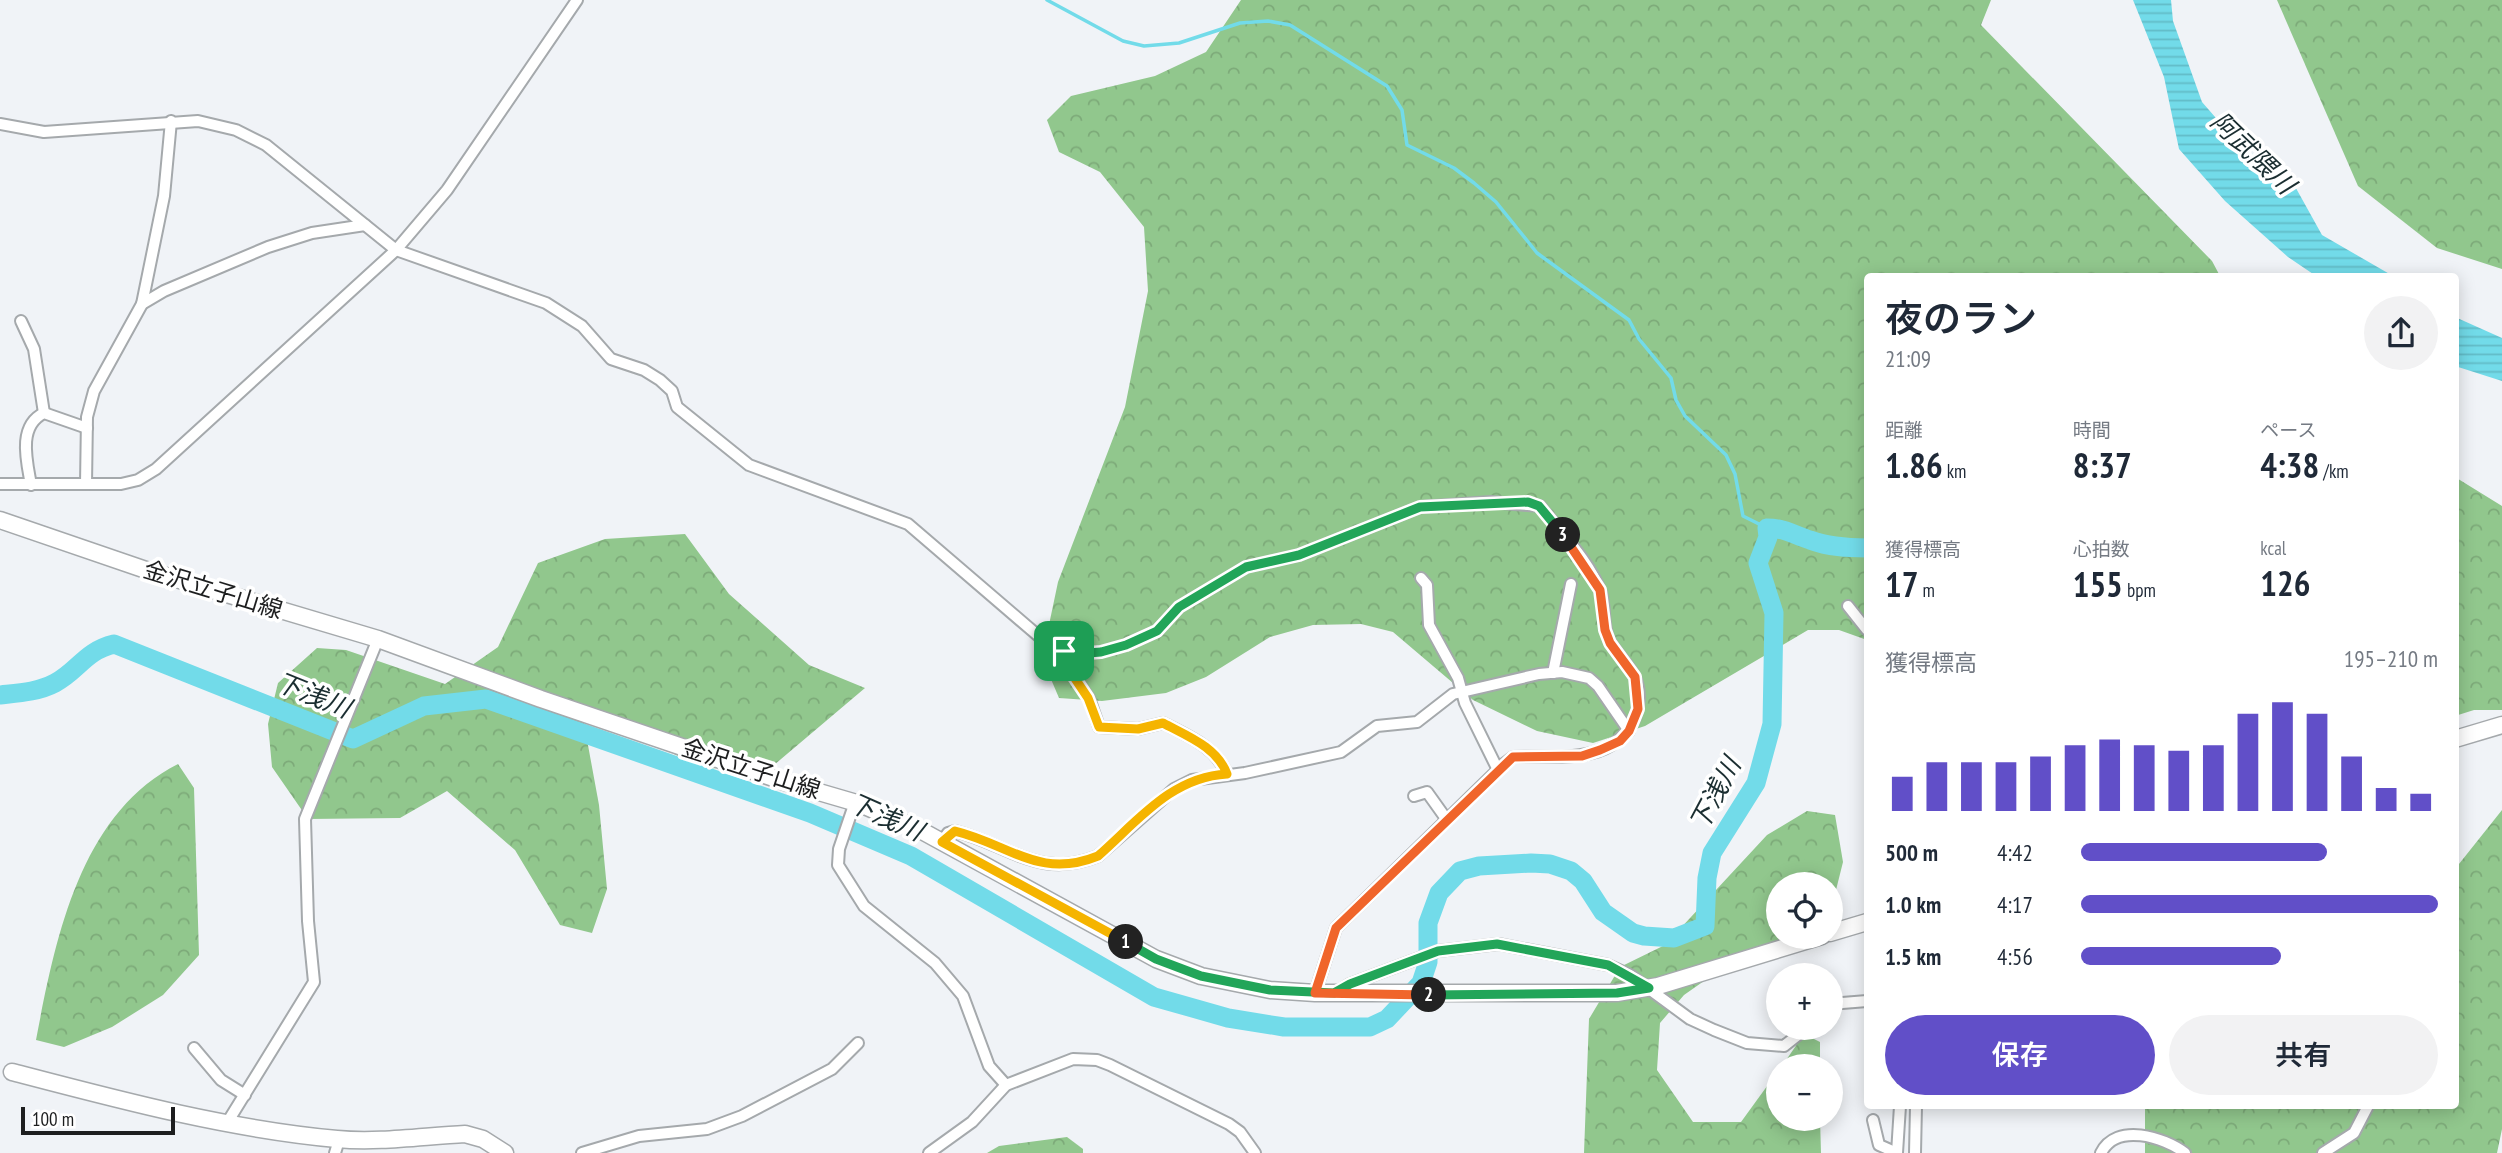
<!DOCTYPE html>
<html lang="ja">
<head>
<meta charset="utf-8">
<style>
  :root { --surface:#fff; --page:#f2f2f3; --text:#1f2937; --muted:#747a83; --accent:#614fc8 }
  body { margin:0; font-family:"PT Sans Narrow","Noto Sans JP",sans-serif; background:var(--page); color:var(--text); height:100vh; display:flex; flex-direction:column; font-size:26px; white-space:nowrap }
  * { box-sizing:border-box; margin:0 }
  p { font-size:23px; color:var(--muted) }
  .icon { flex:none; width:38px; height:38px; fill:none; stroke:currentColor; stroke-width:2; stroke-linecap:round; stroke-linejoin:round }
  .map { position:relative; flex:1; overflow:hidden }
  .panel { position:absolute; left:1864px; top:273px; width:595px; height:836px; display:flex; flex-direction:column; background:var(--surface); border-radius:7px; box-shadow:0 4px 18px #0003 }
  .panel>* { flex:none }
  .fabs { position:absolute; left:1766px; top:872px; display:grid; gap:14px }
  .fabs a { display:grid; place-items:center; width:77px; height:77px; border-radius:50%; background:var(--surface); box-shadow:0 4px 18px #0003; font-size:35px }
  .scale { position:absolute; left:21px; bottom:18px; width:154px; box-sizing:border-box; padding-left:7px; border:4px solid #1d1e1f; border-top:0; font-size:19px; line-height:24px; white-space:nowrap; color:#1d1e1f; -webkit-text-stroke:5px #fff; paint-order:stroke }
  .pin { position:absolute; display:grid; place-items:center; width:60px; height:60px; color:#fff; margin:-30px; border-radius:14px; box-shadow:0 4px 10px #0006 }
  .km { position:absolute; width:35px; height:35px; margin:-18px; border-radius:50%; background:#222; color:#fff; font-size:19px; line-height:35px; text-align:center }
  .round { display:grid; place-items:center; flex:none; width:74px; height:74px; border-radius:37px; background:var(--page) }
  .head { display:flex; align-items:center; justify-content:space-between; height:119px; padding:0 21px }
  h1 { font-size:38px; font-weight:600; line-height:52px }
  .figures { display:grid; grid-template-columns:repeat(3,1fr); gap:10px; height:119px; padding:7px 21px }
  .figures div { display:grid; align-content:center }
  .figures b { font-size:35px; font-weight:600 }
  .figures small { font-size:19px; font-weight:400 }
  .figures p { font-size:19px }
  .chart { height:196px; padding:14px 21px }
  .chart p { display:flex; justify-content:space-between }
  .chart svg { width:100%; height:126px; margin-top:7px; stroke:var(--accent); stroke-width:6 }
  .primary-button { display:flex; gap:14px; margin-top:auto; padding:14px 21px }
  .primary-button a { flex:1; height:80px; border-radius:42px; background:var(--accent); color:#fff; font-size:28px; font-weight:600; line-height:80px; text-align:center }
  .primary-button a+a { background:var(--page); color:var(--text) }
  ul { padding:0 21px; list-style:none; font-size:23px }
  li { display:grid; grid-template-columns:112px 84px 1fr; align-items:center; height:52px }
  li i { height:18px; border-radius:9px; background:var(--accent) }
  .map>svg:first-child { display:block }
  .forest { fill:url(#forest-crowns) }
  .water { fill:url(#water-rules) }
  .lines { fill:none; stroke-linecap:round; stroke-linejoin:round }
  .stream { stroke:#72dbe9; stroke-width:3.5 }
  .river { stroke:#72dbe9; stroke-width:19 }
  .street-casing { stroke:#a5a9ac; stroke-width:14 }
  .secondary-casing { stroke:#a5a9ac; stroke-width:19 }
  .street { stroke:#fff; stroke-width:10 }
  .secondary { stroke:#fff; stroke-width:16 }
  .split-1-casing { stroke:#fff; stroke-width:14 }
  .split-2-casing { stroke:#fff; stroke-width:14 }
  .split-3-casing { stroke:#fff; stroke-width:14 }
  .split-4-casing { stroke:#fff; stroke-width:14 }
  .split-1 { stroke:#f5b400; stroke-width:9 }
  .split-2 { stroke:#22a559; stroke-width:9 }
  .split-3 { stroke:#f0652b; stroke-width:9 }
  .split-4 { stroke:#22a559; stroke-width:9 }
  .labels { text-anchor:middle; stroke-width:7; stroke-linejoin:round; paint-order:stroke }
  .street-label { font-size:24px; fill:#1d1e1f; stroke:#fff }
  .water-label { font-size:26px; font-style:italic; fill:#1b2e31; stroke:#fff }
</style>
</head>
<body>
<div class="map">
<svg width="2502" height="1153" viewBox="0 0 2502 1153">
  <defs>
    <pattern id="forest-crowns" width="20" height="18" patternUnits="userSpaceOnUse" patternTransform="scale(1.75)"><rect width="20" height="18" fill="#91c78d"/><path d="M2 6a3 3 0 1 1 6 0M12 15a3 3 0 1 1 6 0" fill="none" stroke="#7daa79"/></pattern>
    <pattern id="water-rules" width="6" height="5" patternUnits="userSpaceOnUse" patternTransform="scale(1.75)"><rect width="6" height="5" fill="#72dbe9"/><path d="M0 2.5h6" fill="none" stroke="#62bcc7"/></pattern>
  </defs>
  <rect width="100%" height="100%" fill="#f0f3f7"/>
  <!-- forest -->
  <g class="forest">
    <path d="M1241,0H1991L1981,25L2212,261L2220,276H1867V640L1839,630H1808L1645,726L1593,743L1537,731L1473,700L1393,632L1361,624L1313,625L1270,637L1206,677L1166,693L1102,701L1059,698L1042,658L1058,582L1125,407L1148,291L1144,227L1100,172L1059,152L1047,120L1071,96L1155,76L1206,52Z"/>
    <path d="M2277,0H2502V269L2437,248L2358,186Z"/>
    <path d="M2455,477L2502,506V710H2474L2455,716Z"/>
    <path d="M685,534L729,594L809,665L865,688L774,765L702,769L622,726L583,718L599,805L607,889L592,933L560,925L515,850L447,791L400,818L308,819L272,767L268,724L278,683L317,648L346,650L445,684L498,647L538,563L605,539Z"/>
    <path d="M178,764L194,788L199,955L163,995L112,1027L64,1047L36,1040C55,941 79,814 178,764Z"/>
    <path d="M2502,810V1129L2497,1153H2145V1106H2455V869Z"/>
    <path d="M1807,811L1835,815L1843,862L1831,910L1830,884H1778V936H1802L1724,967L1684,995L1660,1023L1657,1070L1693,1122H1741L1778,1071V1118H1820L1821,1153H1584L1589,1019L1620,967L1665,945L1767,835Z"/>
    <path d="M1804,1034L1820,1042V1066H1782Z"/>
    <path d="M1067,1137L1083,1149V1153H987L999,1146Z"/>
  </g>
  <!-- water -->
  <g class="water">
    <path d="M2133,0H2171L2173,21L2202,102L2243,149L2287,172L2322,235L2393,276H2316L2288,257L2225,201L2179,149L2164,77Z"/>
    <path d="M2455,317L2502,338V381L2455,366Z"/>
  </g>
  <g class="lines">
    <!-- stream -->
    <path class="stream" d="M1047,0L1123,41L1144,46L1179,43L1240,23L1268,21L1290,25L1387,86L1402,110L1407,145L1454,168L1474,183L1496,202L1537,253L1629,320L1639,339L1671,378L1676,400L1685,416L1726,455L1735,474L1743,516L1767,528"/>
    <!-- river -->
    <path class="river" d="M0,695C18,693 38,692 55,683C78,671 85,651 114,644L353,739L424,706L486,699L810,813L911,856L1154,997L1228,1018L1284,1027H1370L1387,1019L1421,983L1428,962V923L1439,893L1460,871L1479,866L1531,863L1550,864L1571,871L1583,881L1603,912L1633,933L1644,936L1674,938L1705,926L1707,878L1712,853L1756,783L1772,724L1774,613L1758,563L1768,537L1767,528C1785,528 1794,535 1810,540C1829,547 1847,548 1867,548"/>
    <defs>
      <g id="street">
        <path d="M0,124L44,132L198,121L236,130L266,145L396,250L546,303L582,326L611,359L644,370L660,380L672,391L677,407L749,465L908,524L1042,639L1059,650L1075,654L1101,652L1126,645L1157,631L1179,607L1246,567L1299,555L1420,507L1491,502L1540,506C1560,532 1590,561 1601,593C1606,609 1602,625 1609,640C1616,654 1631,665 1636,680C1641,693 1639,710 1633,722C1610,766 1554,755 1513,757L1505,763L1336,928L1315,993"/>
        <path d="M142,304L164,196L171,121"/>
        <path d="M21,321L34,349L44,413"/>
        <path d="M0,484H121L138,480L156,469L396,250L447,190L577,0"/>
        <path d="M86,484L87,417L94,391L142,304L164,291L268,247L312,233L365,225"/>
        <path d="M31,485C27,462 17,426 44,413L87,428"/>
        <path d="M1421,578L1427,585L1429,625L1458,678L1465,703L1498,770"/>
        <path d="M1848,606L1867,630"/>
        <path d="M1064,651L1068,668L1089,698L1099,727L1138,729L1163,723C1188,736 1216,747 1227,774"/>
        <path d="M1553,673L1571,584"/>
        <path d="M1414,796L1427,792L1447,820"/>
        <path d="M855,802L839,849L838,865L864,906L935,963L963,996L989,1066L1006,1085"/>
        <path d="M942,842L948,833L955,831C1009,845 1039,880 1098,856L1174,789L1192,780L1245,773L1341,752L1377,726L1417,722L1453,694L1539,674L1562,672L1589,678L1598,686L1629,731"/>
        <path d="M1337,992L1350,984L1438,951L1498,944L1608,965L1630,975L1690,1019L1714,1030L1747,1043L1784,1046L1808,1027"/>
        <path d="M1830,1004L1867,1001"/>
        <path d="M194,1048L221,1080L245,1095"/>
        <path d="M1873,1120L1879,1145L1897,1153"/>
        <path d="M227,1123L314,982L308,921L305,819L378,639"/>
        <path d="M335,1153L339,1140"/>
        <path d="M582,1153L639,1136L707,1129L742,1116L832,1069L858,1043"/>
        <path d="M929,1153L972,1122L1006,1085L1073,1059L1097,1060L1110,1065L1229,1124L1240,1132L1255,1153"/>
        <path d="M1897,1153L1900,1106"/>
        <path d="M1915,1153L1916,1106"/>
        <path d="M2101,1153C2116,1122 2164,1137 2185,1153"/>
        <path d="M2323,1153L2354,1133L2368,1106"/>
      </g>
      <g id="secondary">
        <path d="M0,520L146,570L378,639L541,699L788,783L860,804L922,831L1156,959L1201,976L1270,990L1315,993H1617L1658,986L1822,936"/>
        <path d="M2455,739L2502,725"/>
        <path d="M1830,933L1867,922"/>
        <path d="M12,1072C119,1100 227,1129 337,1139C378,1143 424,1136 465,1134L483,1139L505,1153"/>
      </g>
    </defs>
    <!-- street casing -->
    <use href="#street" class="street-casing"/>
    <!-- secondary casing -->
    <use href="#secondary" class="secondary-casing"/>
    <!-- street -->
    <use href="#street" class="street"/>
    <!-- secondary -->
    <use href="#secondary" class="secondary"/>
  </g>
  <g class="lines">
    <defs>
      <path id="split-1" d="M1064,651L1068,668L1088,698L1099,727L1138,729L1163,723C1187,736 1217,747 1227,774C1171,777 1137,822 1098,856C1039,880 1009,844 955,831L942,842L1126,942"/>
      <path id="split-2" d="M1126,942L1156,959L1201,976L1270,990L1334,993L1350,984L1438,951L1497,944L1608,965L1649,988L1617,993L1429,995"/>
      <path id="split-3" d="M1429,995L1315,993L1336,928L1513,757L1582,756L1600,750L1620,741L1629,731L1638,709L1635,677L1610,643L1605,630L1600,590L1563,535"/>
      <path id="split-4" d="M1064,651L1075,654L1101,652L1126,645L1157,631L1179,607L1246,567L1299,555L1420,507L1528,502L1539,506L1563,535"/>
    </defs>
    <!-- split-1 casing -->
    <use href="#split-1" class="split-1-casing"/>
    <!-- split-2 casing -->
    <use href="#split-2" class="split-2-casing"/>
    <!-- split-3 casing -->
    <use href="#split-3" class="split-3-casing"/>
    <!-- split-4 casing -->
    <use href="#split-4" class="split-4-casing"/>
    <!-- split-1 -->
    <use href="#split-1" class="split-1"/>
    <!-- split-2 -->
    <use href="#split-2" class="split-2"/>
    <!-- split-3 -->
    <use href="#split-3" class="split-3"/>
    <!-- split-4 -->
    <use href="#split-4" class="split-4"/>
  </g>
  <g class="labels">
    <!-- street labels -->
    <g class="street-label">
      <text transform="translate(213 590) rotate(17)" y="8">金沢立子山線</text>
      <text transform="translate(751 769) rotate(18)" y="8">金沢立子山線</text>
    </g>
    <!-- water labels -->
    <g class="water-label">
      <text transform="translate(2253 153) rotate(44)" y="9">阿武隈川</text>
      <text transform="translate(313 695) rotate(22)" y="9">下浅川</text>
      <text transform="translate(1715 794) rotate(-62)" y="9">下浅川</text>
      <text transform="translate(886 817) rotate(24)" y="9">下浅川</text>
    </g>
  </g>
</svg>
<div class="fabs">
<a><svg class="icon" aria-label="locate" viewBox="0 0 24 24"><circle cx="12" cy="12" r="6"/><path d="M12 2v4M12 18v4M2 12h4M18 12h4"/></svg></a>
<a>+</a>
<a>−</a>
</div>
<div class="scale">100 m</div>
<div class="pin" style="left:1064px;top:651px;background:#1e9e55"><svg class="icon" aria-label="arrive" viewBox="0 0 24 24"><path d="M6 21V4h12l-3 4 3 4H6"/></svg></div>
<b class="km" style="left:1126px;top:942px">1</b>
<b class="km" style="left:1429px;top:995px">2</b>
<b class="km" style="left:1563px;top:535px">3</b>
<section class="panel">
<div class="head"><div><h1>夜のラン</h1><p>21:09</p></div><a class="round"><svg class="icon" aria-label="share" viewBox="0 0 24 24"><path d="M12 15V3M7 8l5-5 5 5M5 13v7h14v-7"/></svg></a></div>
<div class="figures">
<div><p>距離</p><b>1.86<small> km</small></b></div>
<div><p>時間</p><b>8:37</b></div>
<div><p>ペース</p><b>4:38<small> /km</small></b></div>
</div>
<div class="figures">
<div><p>獲得標高</p><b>17<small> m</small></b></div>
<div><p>心拍数</p><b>155<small> bpm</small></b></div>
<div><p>kcal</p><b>126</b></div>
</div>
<div class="chart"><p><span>獲得標高</span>195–210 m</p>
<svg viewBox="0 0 160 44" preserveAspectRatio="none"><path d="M5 44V32M15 44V27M25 44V27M35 44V27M45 44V25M55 44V21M65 44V19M75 44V21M85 44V23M95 44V21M105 44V10M115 44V6M125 44V10M135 44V25M145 44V36M155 44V38"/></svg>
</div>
<ul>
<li><b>500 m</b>4:42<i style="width:69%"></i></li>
<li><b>1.0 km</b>4:17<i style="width:100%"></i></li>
<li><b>1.5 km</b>4:56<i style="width:56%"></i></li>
</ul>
<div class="primary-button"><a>保存</a><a>共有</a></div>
</section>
</div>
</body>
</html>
